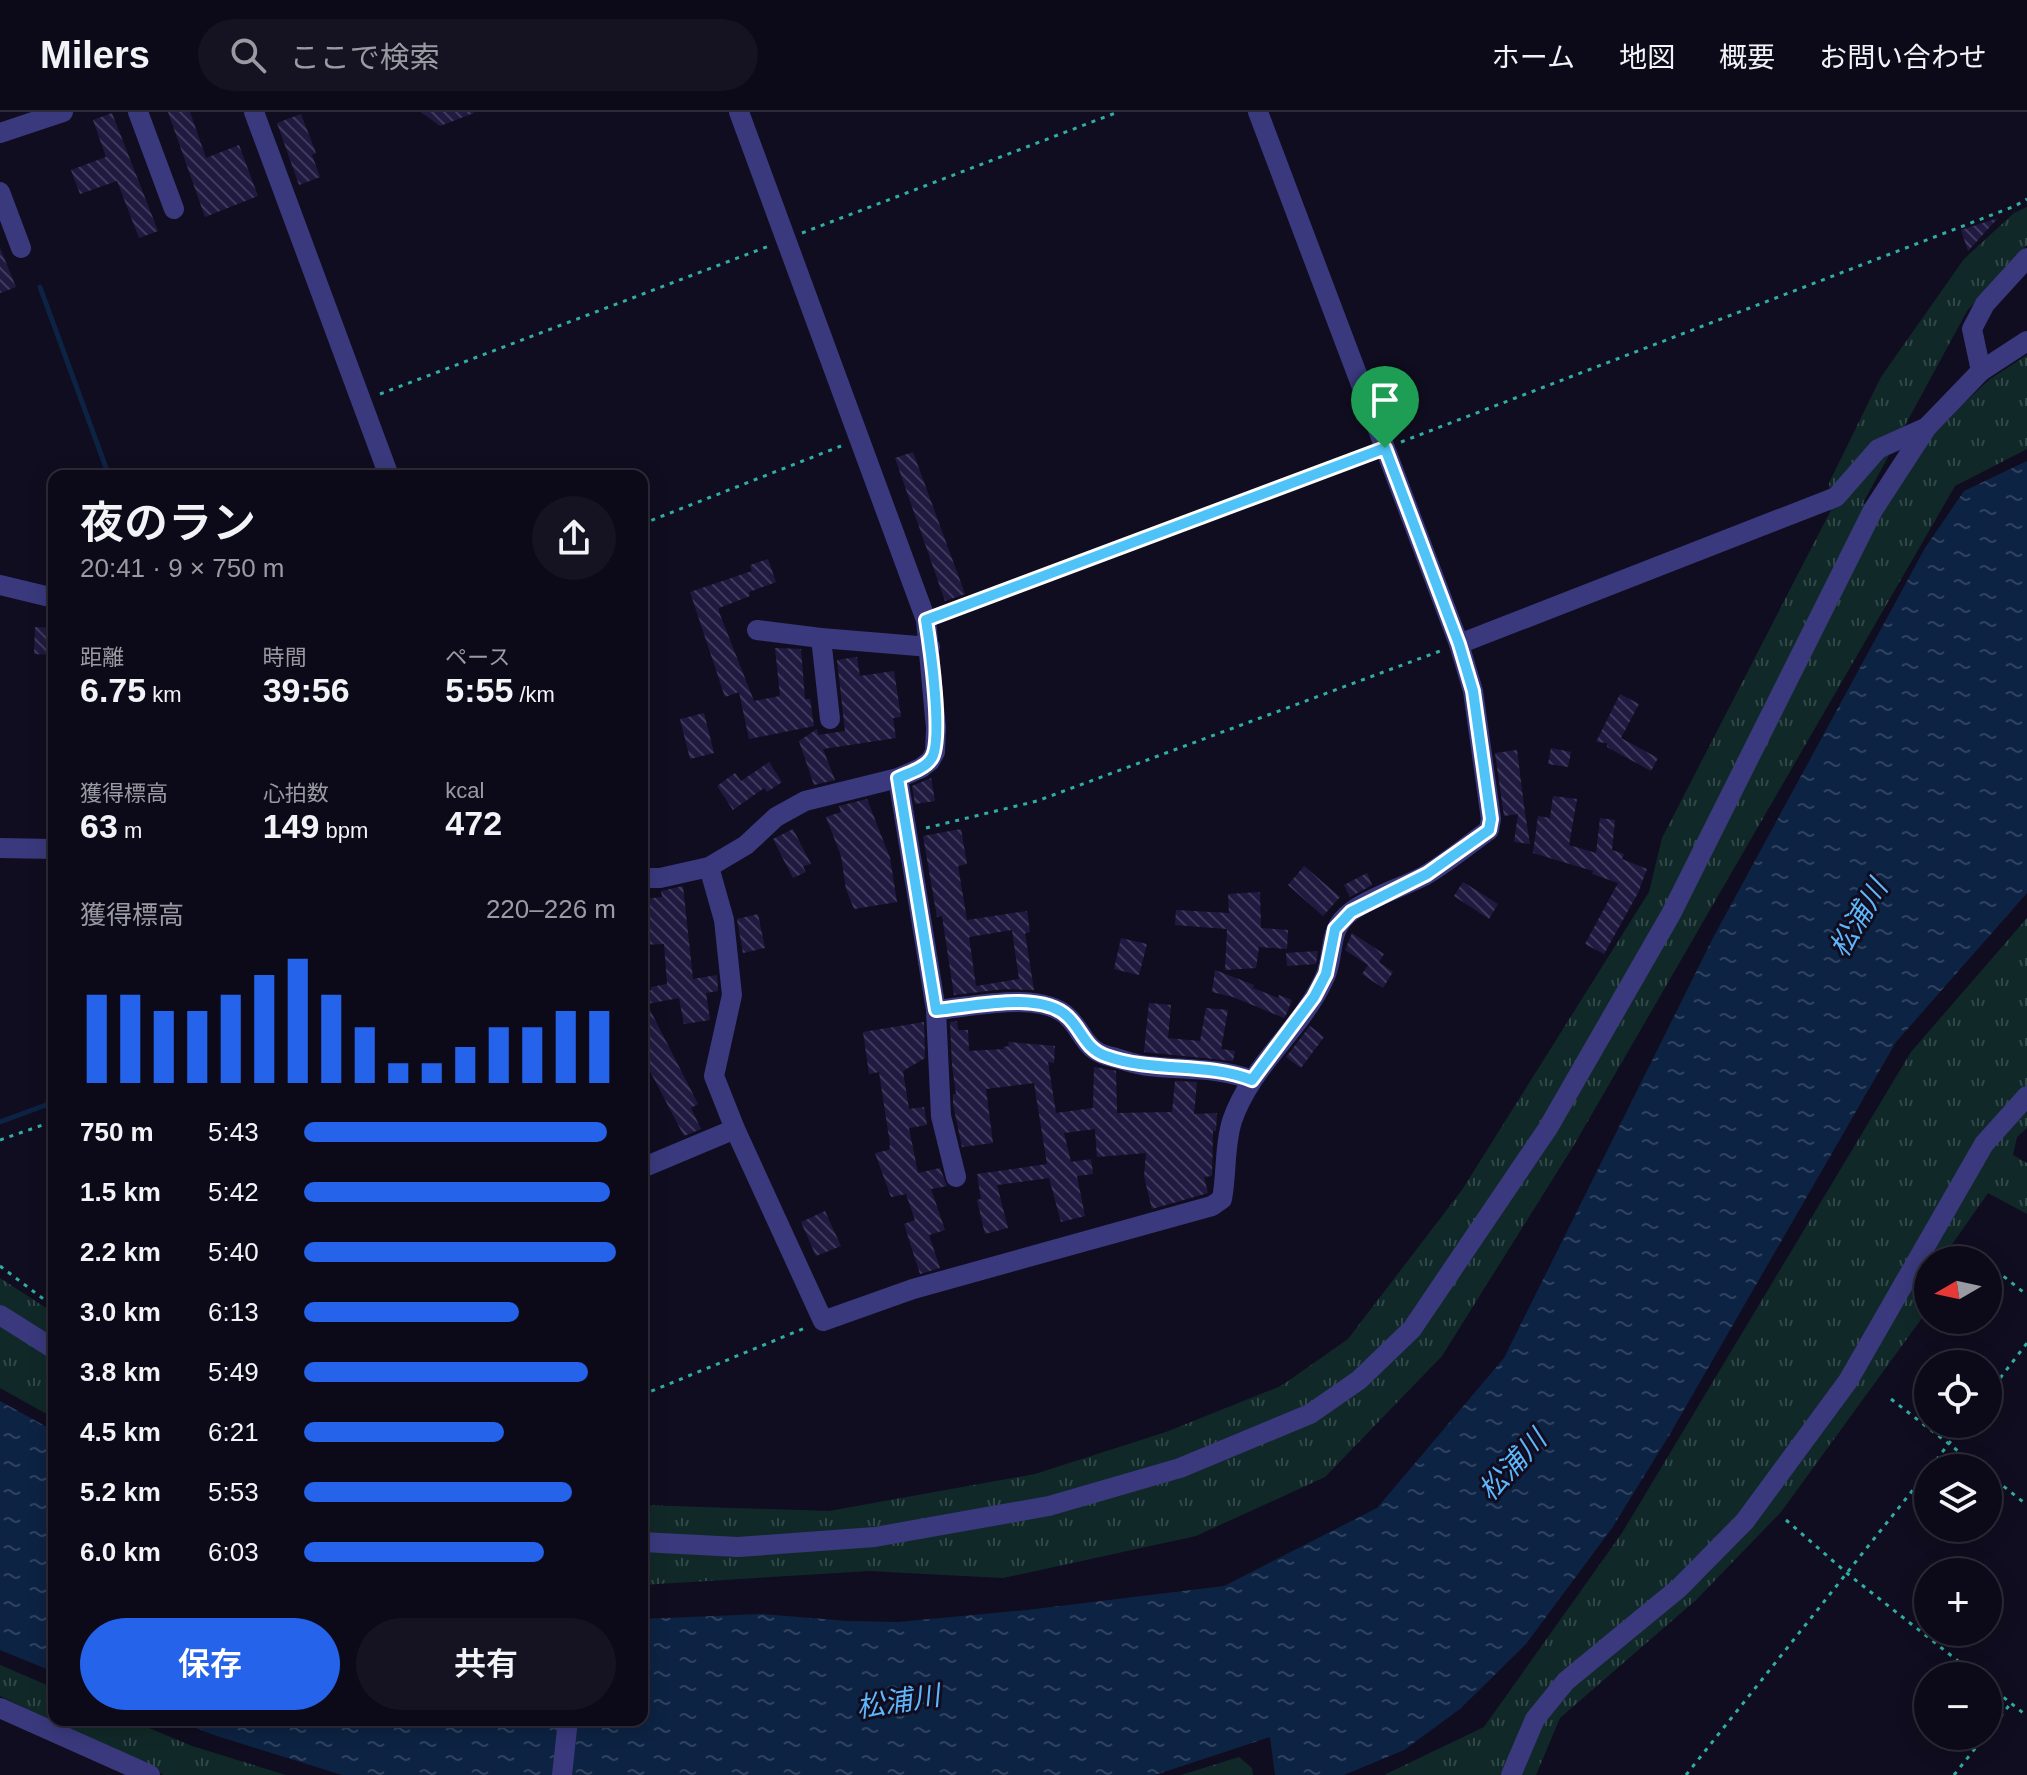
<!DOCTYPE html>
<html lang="ja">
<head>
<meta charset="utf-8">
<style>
  :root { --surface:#0c0a18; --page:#151321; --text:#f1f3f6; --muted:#9a9aa2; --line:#2c2b37; --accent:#2563eb }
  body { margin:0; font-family:Arial,"Noto Sans JP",sans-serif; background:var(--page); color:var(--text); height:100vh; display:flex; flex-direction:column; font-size:30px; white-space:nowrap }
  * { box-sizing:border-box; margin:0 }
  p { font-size:26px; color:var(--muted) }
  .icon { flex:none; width:44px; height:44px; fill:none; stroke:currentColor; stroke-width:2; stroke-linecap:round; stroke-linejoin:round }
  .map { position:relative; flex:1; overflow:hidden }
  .drawer { position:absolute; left:48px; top:358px; width:600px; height:1256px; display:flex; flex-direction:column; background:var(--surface); border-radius:16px; box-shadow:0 4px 20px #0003,0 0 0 2px var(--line) }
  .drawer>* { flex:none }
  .needle { width:52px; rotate:261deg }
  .buttons { position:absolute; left:1914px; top:1134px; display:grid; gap:16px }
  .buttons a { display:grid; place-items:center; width:88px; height:88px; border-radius:50%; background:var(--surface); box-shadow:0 4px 20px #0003,0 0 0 2px var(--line); font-size:40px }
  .pin { position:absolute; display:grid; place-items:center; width:68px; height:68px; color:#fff; margin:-82px -34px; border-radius:50% 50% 50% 0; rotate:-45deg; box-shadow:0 0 8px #0007 }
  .pin .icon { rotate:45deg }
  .round { display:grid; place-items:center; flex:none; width:84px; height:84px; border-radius:42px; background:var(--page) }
  .head { display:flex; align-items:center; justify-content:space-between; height:136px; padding:0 32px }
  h1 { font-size:44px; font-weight:600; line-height:60px }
  .stats { display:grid; grid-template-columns:repeat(3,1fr); gap:12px; height:136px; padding:8px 32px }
  .stats div { display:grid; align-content:center }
  .stats b { font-size:34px; font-weight:600 }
  .stats small { font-size:22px; font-weight:400 }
  .stats p { font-size:22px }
  .chart { height:224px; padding:16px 32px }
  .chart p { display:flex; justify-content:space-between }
  .chart svg { width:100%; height:144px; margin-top:8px; stroke:var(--accent); stroke-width:6 }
  .button { display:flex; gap:16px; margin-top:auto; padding:16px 32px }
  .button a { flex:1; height:92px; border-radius:48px; background:var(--accent); color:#fff; font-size:32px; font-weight:600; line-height:92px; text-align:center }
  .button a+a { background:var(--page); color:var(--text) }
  ul { padding:0 32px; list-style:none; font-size:26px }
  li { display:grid; grid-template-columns:128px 96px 1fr; align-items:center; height:60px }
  li i { height:20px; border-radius:10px; background:var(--accent) }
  header { display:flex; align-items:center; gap:48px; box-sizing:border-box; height:112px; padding:0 40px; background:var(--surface); border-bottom:2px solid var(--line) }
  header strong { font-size:38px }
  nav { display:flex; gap:44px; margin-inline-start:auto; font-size:28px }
  .search { width:560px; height:72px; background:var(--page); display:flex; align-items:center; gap:20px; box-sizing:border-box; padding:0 28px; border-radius:44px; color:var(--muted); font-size:30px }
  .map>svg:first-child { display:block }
  .grass { fill:url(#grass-tufts) }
  .water { fill:url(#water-ripples) }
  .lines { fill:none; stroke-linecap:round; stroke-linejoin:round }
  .stream { stroke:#0d2343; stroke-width:5 }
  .building { fill:url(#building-back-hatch); fill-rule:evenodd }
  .path { stroke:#31aea3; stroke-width:3; stroke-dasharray:4 6; stroke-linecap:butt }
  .minor { stroke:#3a397d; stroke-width:20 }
  .route-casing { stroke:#fff; stroke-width:16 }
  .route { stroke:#4fc3f7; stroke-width:10 }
  .labels { text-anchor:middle; stroke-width:6; stroke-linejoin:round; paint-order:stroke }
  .water-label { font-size:28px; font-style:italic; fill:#5eb6fb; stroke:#100d20 }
</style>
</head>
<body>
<header>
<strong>Milers</strong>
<div class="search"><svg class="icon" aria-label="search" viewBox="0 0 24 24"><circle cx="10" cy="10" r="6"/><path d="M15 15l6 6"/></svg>ここで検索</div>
<nav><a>ホーム</a><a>地図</a><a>概要</a><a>お問い合わせ</a></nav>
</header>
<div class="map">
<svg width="2027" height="1663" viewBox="0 0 2027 1663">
  <defs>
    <pattern id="grass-tufts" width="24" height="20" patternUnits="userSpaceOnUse" patternTransform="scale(2)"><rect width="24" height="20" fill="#102928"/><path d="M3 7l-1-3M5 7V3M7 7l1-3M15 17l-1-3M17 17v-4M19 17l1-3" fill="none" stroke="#324748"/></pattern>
    <pattern id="water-ripples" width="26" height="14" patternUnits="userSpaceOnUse" patternTransform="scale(2)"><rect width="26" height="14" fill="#0d2343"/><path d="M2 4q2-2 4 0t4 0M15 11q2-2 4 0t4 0" fill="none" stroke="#2f425f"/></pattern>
    <pattern id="building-back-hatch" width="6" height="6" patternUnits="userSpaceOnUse" patternTransform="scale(2)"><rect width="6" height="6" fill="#211a40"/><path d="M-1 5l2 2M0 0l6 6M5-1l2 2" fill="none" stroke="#403a5d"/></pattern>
  </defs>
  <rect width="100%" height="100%" fill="#100d20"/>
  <!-- grass -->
  <g class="grass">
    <path d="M2027,95V133L1967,199L1863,391L1882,402L1933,320L1990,267L2027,243V337L1955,374L1574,1033L1442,1244L1325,1365L1196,1424L1003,1466L869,1459L642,1473V1393L829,1399L1035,1362L1166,1320L1281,1274L1348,1227L1462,1078L1649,780L1662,726L1831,398L1829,371L1881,265L1964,147L2014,101Z"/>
    <path d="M2027,806V1016L2017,1025L2013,1043L2027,1051V1102L1988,1081L1941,1148H1928V1182L1922,1206L1781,1400L1697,1487L1560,1606L1536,1663H1384L1484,1615L1622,1421L1911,940Z"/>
    <path d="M0,1166L54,1201V1306L0,1276Z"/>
    <path d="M0,1553L54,1576V1608H130L192,1634L286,1663H164L0,1584Z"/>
    <path d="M1239,1645L1252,1656L1253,1663H1181Z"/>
  </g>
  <!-- water -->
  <g class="water">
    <path d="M2027,349V781L1896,930L1670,1322L1612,1416L1526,1532L1460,1597L1404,1638L1344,1663H1275L1270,1625L1155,1663H342L214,1623L175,1608H642V1507L761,1502L848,1509L898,1510L1027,1498L1224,1474L1377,1396L1504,1246L1714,824L1925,436L1964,379Z"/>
    <path d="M0,1289L54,1319V1560L0,1538Z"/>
  </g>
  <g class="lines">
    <!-- stream -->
    <g class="stream">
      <path d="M40,175L109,364"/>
      <path d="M0,1010L54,990"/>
    </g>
  </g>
  <!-- building -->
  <g class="building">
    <path d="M168,0H190L206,46L239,33L258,84L205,105Z"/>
    <path d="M421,0H474V1L440,14Z"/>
    <path d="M112,1L158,119L139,126L117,69L80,82L71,58L106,45L93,8Z"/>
    <path d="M301,2L316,41L312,43L320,65L299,73L277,11Z"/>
    <path d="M1998,106L1968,139L1961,118Z"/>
    <path d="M0,136L16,175L0,181Z"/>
    <path d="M913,340L965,482L945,489L895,346Z"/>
    <path d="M768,447L776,470L749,480L750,484L719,496V500L754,589L780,584L775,536L801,537L805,587H810L814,614L749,627L739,580L725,585L690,480L752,459L750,453Z"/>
    <path d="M35,515L54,516V543L34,542Z"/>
    <path d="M857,545L860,564L894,559L901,605L893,606L896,626L823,637L835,668L814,673L799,629L817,617L818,623L845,619L837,548Z"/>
    <path d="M1620,582L1639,592L1621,626L1658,646L1651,659L1607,635V631L1596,630Z"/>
    <path d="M704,601L714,641L690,647L680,607Z"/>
    <path d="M1551,636L1571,640L1568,655L1548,652Z"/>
    <path d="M1517,638L1525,701L1530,732L1514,730L1518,702L1504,704L1495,641Z"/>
    <path d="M769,650L782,670L767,680L764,676L733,698L717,674L735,661L741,669Z"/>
    <path d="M931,666L935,689L915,692L912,674Z"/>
    <path d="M1553,684L1577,687L1569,733L1596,741L1600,706L1615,708L1612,738L1624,742L1622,747L1647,757L1638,781L1604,842L1585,832L1618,771L1592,762L1593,759L1533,741L1538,704L1550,706Z"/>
    <path d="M867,687L890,746L897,790L854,797L846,777L841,744L826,705L841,700L839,694Z"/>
    <path d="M793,717L811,752L803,754L806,760L793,766L773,727Z"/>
    <path d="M961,717L967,752L958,754L967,808L1027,799L1030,820L1025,821L1034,878L1004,877L954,883L942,804L937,805L923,724ZM1012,818L1019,867L976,874L969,825Z"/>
    <path d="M1304,754L1340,785L1323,804L1288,773Z"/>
    <path d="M1367,761L1372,773L1350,785L1344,773Z"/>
    <path d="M1463,770L1498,792L1489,807L1454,784Z"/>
    <path d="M683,774L693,867L717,863L718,879L706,881L710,908L684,912L679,886L647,892L698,992L691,996L701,1017L684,1024L642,944V882L651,878V875L667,872L664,832L642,833V787L662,785L661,779Z"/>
    <path d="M1260,780L1261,816L1288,818L1287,837L1259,835L1256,856L1225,858L1227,817L1175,813L1176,798L1229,801L1228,782Z"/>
    <path d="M758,802L765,836L743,841L737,807Z"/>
    <path d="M1352,821L1384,842L1379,850L1393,860L1383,876L1362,862L1368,853L1345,838Z"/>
    <path d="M1121,826L1147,832L1139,863L1114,857Z"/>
    <path d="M1318,839L1316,852L1287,854L1286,841Z"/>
    <path d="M1215,858L1254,873L1253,876L1278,886L1279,883L1292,888L1286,903L1284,906L1233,885L1212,880Z"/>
    <path d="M1149,891L1171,893L1168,926L1200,929L1206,896L1228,898L1221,937L1235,939L1233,949L1144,940Z"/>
    <path d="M957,909L958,918H968L969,939L1004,937L1003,935L1009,934L1008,930L1055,934L1054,951L1048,950L1056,1001L1093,996L1094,955L1116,959L1117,1001L1172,1000L1175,969L1197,970L1194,1002L1217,1001L1216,1019H1213L1212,1064L1204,1065L1208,1081L1152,1097L1144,1064L1146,1041L1097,1045L1095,1017L1064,1021L1071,1050L1091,1047L1093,1062L1077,1064L1085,1104L1061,1110L1049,1066L997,1073L1008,1116L985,1122L977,1088L981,1087L977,1062L1047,1052L1034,971L986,977L993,1031L962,1035L953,992V982H956L952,953L950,910Z"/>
    <path d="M924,910L925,946L903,959L909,997L924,995L927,1013L909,1016L918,1061L940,1056L947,1074L931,1077L945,1118L929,1123L940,1156L920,1162L904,1112L915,1108L906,1082L891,1085L875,1041L889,1038L890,1032L879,960L869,962L863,920Z"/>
    <path d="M1310,914L1324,925L1301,956L1286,945Z"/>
    <path d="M825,1099L841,1134L816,1144L801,1110Z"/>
  </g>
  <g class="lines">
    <!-- path -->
    <g class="path">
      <path d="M802,121L1118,0"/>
      <path d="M380,282L769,134"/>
      <path d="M1401,330L2015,94L2027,87"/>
      <path d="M642,412L841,334"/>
      <path d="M944,501L1368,342"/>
      <path d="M926,716L1037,689L1440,539"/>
      <path d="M0,1028L54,1009"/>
      <path d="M1966,1135L1982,1148"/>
      <path d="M1988,1152L2027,1183"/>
      <path d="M0,1154L54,1195"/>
      <path d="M1988,1282L2027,1231"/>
      <path d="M642,1283L805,1216"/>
      <path d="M1891,1287L1980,1356"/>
      <path d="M1930,1356L1964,1312"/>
      <path d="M1988,1362L2027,1393"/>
      <path d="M1786,1408L1848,1462L1977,1564"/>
      <path d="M1988,1573L2027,1604"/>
      <path d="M1988,1621L2011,1591"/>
      <path d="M1686,1663L1928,1359"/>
      <path d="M1954,1663L1985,1624"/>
    </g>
    <!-- minor -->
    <g class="minor">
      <path d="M138,0L174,97"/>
      <path d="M254,0L389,364"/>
      <path d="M0,21L63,0"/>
      <path d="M0,80L21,136"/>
      <path d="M1981,259L1972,217L1985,192L2027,146"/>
      <path d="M0,473L54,486"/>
      <path d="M757,518L821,526L930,535"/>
      <path d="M821,526L830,607"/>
      <path d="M1459,532L1836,385L1878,337L1927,315"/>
      <path d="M898,666L936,898L941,1004L956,1065"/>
      <path d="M0,736L54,737"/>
      <path d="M709,755L724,808L732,883L714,964L735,1017L823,1209L913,1177L1212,1094L1222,1087C1227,1061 1224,1035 1232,1009C1251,953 1302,917 1325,865C1336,840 1326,818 1352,799C1373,784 1401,776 1424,764C1447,751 1468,733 1489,718L1491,707L1473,579L1459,532L1258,0"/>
      <path d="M642,766H660L709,755L746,733L776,705L805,689L898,666L921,656L930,649L935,640L936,616L926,508L739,0"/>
      <path d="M936,898C972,895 1041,878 1068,905C1085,922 1084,939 1112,945C1124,948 1136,953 1148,954C1182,958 1220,955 1252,968"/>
      <path d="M642,1056L735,1017"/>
      <path d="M0,1203L54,1237"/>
      <path d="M642,1430L738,1435L875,1425L1049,1394L1180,1356L1310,1302L1359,1268L1412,1217L1548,1016L1671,802L1873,398L1927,315L1981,259L2027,229"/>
      <path d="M0,1596L150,1663"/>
      <path d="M562,1663L568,1608"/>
      <path d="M1511,1663L1535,1607L1566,1569L1679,1476L1745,1409L1848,1269L1984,1032L2027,984"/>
    </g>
  </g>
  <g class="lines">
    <defs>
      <path id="route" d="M1385,336L1459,532L1473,579L1491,707L1489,718L1427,762L1351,800L1335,817L1326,862L1314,885L1252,968C1206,950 1153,961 1106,944C1085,937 1082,918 1068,905C1041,878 972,895 936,898L898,666C909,661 924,657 931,647C944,630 930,533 926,508Z"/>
    </defs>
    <!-- route casing -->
    <use href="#route" class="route-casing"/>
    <!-- route -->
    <use href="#route" class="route"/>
  </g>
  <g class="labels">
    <!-- water labels -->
    <g class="water-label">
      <text transform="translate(1858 806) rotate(-59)" y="10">松浦川</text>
      <text transform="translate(1512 1353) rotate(-47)" y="10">松浦川</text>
      <text transform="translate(898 1589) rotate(-9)" y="10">松浦川</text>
    </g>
  </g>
</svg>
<div class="buttons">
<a><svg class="needle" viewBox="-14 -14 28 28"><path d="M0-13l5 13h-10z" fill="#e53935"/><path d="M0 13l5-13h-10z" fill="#9a9aa2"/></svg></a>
<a><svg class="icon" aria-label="locate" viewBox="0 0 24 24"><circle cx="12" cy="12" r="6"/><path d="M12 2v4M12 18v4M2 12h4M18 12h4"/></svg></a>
<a><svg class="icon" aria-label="layers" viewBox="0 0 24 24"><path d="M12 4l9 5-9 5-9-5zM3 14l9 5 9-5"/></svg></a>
<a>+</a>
<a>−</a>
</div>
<div class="pin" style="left:1385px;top:336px;background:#1e9e55"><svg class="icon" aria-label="arrive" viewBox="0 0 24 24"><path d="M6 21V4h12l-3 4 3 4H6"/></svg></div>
<section class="drawer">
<div class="head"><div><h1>夜のラン</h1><p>20:41 · 9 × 750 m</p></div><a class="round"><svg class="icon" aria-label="share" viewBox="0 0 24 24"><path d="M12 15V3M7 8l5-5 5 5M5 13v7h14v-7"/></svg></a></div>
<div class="stats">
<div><p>距離</p><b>6.75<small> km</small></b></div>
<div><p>時間</p><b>39:56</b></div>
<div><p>ペース</p><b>5:55<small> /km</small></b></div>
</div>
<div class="stats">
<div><p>獲得標高</p><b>63<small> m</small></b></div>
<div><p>心拍数</p><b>149<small> bpm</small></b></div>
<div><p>kcal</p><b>472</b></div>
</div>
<div class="chart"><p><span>獲得標高</span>220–226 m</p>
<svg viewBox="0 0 160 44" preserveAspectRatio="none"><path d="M5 44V17M15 44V17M25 44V22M35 44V22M45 44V17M55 44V11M65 44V6M75 44V17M85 44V27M95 44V38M105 44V38M115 44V33M125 44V27M135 44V27M145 44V22M155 44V22"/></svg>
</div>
<ul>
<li><b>750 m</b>5:43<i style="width:97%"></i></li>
<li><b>1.5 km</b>5:42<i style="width:98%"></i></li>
<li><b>2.2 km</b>5:40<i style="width:100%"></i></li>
<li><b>3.0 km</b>6:13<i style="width:69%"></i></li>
<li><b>3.8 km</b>5:49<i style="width:91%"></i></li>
<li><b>4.5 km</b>6:21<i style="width:64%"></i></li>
<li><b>5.2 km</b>5:53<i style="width:86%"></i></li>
<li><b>6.0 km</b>6:03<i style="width:77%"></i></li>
</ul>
<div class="button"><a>保存</a><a>共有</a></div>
</section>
</div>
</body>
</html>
